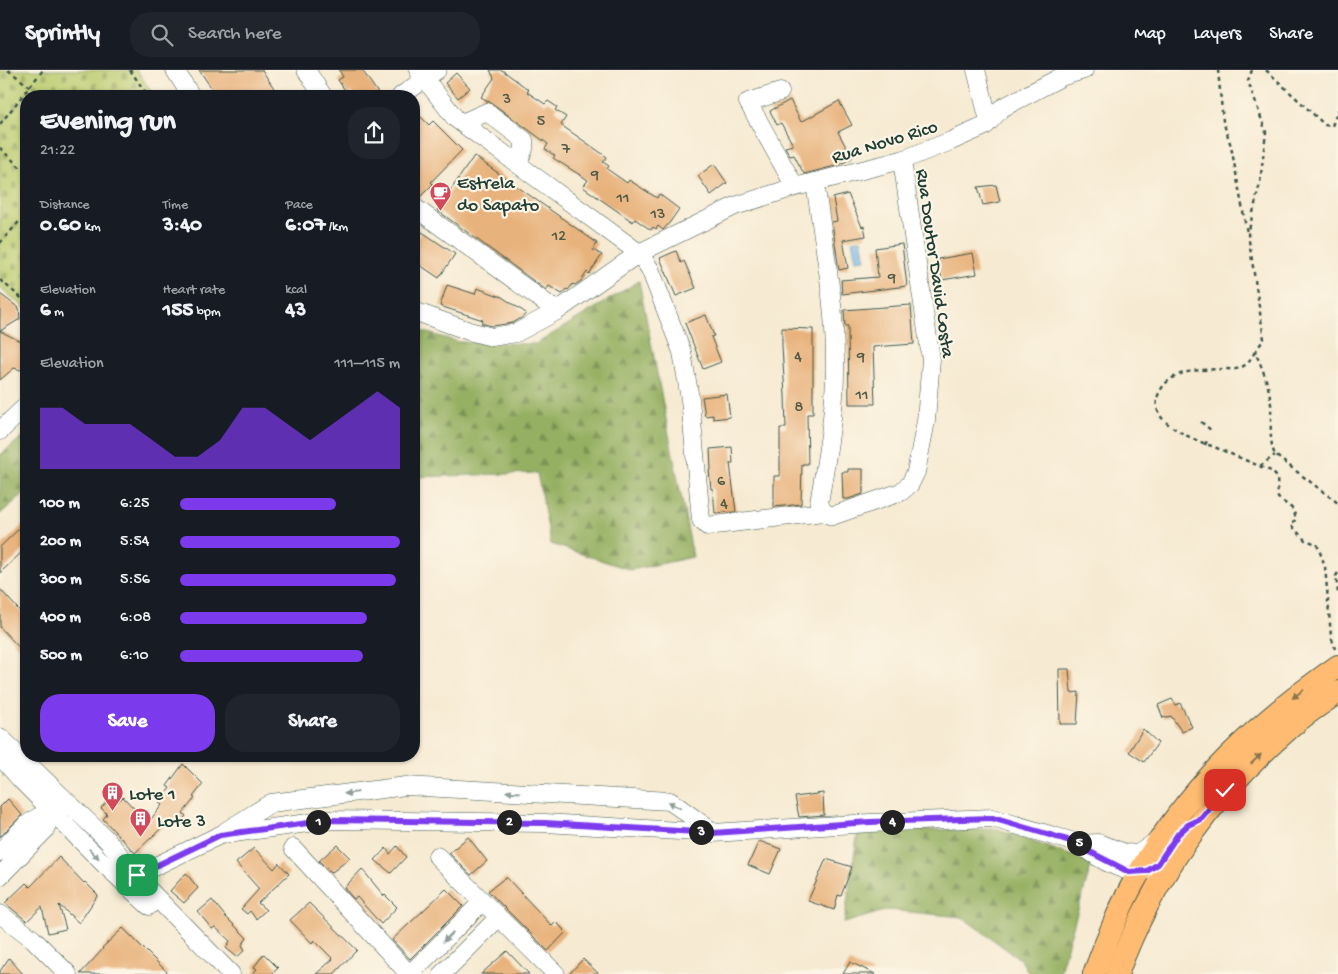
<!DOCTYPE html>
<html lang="en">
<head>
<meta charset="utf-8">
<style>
  :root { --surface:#171b24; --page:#20242c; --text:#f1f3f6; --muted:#9ea1a6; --line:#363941; --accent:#7c3aed }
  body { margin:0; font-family:"Gochi Hand",sans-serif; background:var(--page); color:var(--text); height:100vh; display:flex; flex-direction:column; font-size:19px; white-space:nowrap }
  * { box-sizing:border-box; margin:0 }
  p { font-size:16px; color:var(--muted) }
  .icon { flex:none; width:28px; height:28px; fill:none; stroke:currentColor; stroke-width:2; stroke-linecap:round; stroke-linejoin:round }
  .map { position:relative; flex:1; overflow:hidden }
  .drawer { position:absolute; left:20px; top:20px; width:400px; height:672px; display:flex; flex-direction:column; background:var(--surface); border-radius:20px; box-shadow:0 1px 4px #0004 }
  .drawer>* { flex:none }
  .pin { position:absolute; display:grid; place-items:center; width:42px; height:42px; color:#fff; margin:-21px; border-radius:10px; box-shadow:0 2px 8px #0006 }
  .km { position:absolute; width:25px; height:25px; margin:-12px; border-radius:50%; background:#222; color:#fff; font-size:14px; line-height:25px; text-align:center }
  .round { display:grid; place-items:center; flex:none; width:52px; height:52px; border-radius:20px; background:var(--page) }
  .overview { display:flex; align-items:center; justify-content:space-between; height:85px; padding:0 20px }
  h1 { font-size:28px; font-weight:700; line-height:38px }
  .metrics { display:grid; grid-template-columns:repeat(3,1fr); gap:8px; height:85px; padding:5px 20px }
  .metrics div { display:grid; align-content:center }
  .metrics b { font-size:21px; font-weight:700 }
  .metrics small { font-size:14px; font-weight:400 }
  .metrics p { font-size:14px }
  .chart { height:140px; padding:10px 20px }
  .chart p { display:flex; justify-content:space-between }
  .chart svg { width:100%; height:90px; margin-top:5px; fill:var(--accent); opacity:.7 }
  .action { display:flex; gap:10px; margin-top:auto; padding:10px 20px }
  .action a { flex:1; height:58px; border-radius:20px; background:var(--accent); color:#fff; font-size:20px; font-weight:700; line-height:58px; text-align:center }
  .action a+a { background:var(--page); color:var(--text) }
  ul { padding:0 20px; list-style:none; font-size:16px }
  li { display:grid; grid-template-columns:80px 60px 1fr; align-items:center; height:38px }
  li i { height:12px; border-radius:6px; background:var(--accent) }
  header { display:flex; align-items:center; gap:30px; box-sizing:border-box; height:70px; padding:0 25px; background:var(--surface); border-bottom:1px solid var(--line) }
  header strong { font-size:24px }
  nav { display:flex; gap:28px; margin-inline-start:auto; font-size:18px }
  .search { width:350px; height:45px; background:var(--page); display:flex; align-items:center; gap:12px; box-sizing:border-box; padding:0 18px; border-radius:20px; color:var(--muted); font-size:19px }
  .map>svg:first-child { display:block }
  .forest { fill:url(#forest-firs); stroke:#5a764b }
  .cemetery { fill:url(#cemetery-stones); stroke:#6e8452 }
  .water { fill:#74b5e8; stroke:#4a798e }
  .building { fill:#e8b27b }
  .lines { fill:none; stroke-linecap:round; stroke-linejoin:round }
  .minor-casing { stroke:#3f574c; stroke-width:19 }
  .major-casing { stroke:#3f574c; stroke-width:24 }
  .path { stroke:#3f574c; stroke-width:2.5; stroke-dasharray:4 4; stroke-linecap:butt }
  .minor { stroke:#fff; stroke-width:18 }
  .major { stroke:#ffbb71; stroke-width:22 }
  .oneway { fill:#84764f }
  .oneway2 { fill:#8f9e9a }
  .route-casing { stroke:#fff; stroke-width:10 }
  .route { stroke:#7c3aed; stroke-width:6 }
  .labels { text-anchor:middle; stroke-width:4.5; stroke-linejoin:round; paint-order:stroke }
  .number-label { font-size:16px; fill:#515a46 }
  .street-label { font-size:19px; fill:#1f3d34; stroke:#fcf5e5 }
  .poi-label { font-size:19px; fill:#1f3d34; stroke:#fcf5e5; text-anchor:start }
</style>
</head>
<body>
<header>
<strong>Sprintly</strong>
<div class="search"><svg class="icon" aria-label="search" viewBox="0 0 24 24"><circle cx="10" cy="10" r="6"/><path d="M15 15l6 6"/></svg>Search here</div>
<nav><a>Map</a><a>Layers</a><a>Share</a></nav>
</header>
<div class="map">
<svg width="1338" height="904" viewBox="0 0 1338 904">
  <defs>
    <pattern id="forest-firs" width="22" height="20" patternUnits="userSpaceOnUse" patternTransform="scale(1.25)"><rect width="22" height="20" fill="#95b062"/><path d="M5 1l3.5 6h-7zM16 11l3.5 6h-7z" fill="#799052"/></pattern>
    <pattern id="cemetery-stones" width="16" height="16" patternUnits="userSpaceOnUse" patternTransform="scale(1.25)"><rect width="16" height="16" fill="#bccc6f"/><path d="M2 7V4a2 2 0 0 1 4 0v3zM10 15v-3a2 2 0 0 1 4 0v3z" fill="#98a75c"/></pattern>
  </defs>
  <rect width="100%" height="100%" fill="#fcf5e5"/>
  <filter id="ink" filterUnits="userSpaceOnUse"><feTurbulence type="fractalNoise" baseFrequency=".02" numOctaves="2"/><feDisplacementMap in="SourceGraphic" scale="10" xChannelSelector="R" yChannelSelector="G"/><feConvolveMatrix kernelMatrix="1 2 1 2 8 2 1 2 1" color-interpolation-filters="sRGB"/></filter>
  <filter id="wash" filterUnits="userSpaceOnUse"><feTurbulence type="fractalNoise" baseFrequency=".0096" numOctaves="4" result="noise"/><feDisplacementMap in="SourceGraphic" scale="20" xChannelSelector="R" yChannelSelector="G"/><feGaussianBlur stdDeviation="1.12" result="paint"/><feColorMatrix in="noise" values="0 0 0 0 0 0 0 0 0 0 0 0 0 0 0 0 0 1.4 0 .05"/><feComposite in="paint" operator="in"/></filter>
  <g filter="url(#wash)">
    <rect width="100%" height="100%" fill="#f6ead2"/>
    <!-- forest -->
    <g class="forest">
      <path d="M639,211L693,487L631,500L551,474L537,403L414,407V259L459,272L536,274Z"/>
      <path d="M26,364V422L0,444V385Z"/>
      <path d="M998,759L1092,793L1059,904H1029L1021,890L962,847L888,840L844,853L858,761Z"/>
    </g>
    <!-- cemetery -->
    <path class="cemetery" d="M0,0H137L154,26H26V239L0,217Z"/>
    <!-- water -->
    <path class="water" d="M861,169L865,189L856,190L852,171Z"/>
    <g id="blocks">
      <!-- building -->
      <g class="building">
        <path d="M199,0H262L279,26H217Z"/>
        <path d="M339,0H362L380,26H355L352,22L348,25L338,10L343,7Z"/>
        <path d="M490,0H502L529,20L527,22L545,34L548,31L557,37L555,40L566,47L561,55L607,87L603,92L609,96L607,99L627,113L629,110L657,128L659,124L679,139L670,152L663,160L658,156L656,159L653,157L651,160L635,149L633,152L583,117L588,110L553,88L555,86L545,79L548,74L493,34L481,27L494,8Z"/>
        <path d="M456,3L470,18L458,28L445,13Z"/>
        <path d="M790,30L801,52L839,31L852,55L838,62L852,88L839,95L804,104L794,85L790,86L785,77L793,75L781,53L777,55L770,41Z"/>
        <path d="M414,40L429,55L433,51L462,80L431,112L433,114L419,128L414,127Z"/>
        <path d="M474,86L597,173L593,180L602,185L589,204L587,202L581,211L575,215L573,214L568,220L566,219L562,224L549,216L546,220L437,140Z"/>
        <path d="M714,94L727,113L711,125L698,106Z"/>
        <path d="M996,115L1000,132L983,135L978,117Z"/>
        <path d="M848,124L862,157L864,156L866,166L843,170L848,198L839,200L832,152L837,151L833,128Z"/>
        <path d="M422,162L455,184L439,208L414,191V175Z"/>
        <path d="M902,174L907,216L842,224L841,210L878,207L875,178Z"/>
        <path d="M676,181L681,193L684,191L696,218L676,226L660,188Z"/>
        <path d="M973,183L977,204L942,210L938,189Z"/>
        <path d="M447,215L475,224L477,218L502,227L526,243L523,247L513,253L492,256L481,253L483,250L440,236Z"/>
        <path d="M0,224L19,238L20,249L0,261Z"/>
        <path d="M911,235L914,274L873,277L875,334H849L848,256H845L844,240Z"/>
        <path d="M706,245L714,266L711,267L721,292L703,299L685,253Z"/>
        <path d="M782,258L813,259V344H807L808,394H802L801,434L774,437V406H780V358H786L785,326L782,276Z"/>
        <path d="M0,261L26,274V296L21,300L14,298L0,310Z"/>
        <path d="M727,324L730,347L713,349V345L705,346L702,327Z"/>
        <path d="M732,377L733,393H730L736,442L715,443L713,419H711L709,400H711L710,379Z"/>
        <path d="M848,399H863V424L848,429H843L842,402H848Z"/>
        <path d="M26,452V478L0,503V477Z"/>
        <path d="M0,519L26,548V585L0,557Z"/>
        <path d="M1059,599H1069L1071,623L1079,622L1077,654H1060Z"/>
        <path d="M1172,629L1176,635L1180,633L1192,657L1182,662L1171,646L1163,648L1158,635Z"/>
        <path d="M1143,659L1158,673L1144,692L1129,682Z"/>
        <path d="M183,694L203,714L193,727L195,728L183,743L186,746L179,754L177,751L174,754L170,750L135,783L103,749L107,744L101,738L110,728L116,733L123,727L148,753L162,735L159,732L170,718L167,716Z"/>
        <path d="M823,723L824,745L799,747L795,727Z"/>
        <path d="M8,729L22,745L0,767V737Z"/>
        <path d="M468,767L487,791L471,805L449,783Z"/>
        <path d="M759,771L781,779L770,804L748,795Z"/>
        <path d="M337,775L350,788L331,803L319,791Z"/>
        <path d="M397,776L406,787L391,803L375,790L386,778L390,784Z"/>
        <path d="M254,778L274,799L279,793L289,804L258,833L266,840L256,849L250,841L247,844L241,839L259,819L236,793Z"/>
        <path d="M59,787L84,813L85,812L98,825L79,853L59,835L66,859L48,863L42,837L27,851L5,833L26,813L30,817Z"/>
        <path d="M826,789L852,797L841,826L838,825L834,840L808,831Z"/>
        <path d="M362,799L384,826L385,825L397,837L381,854L357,827L354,829L344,818Z"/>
        <path d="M186,803L198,818L184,833L170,821Z"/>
        <path d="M506,807L552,856L556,852L566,862L548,881L488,821Z"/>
        <path d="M446,819L463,836L410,889L392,870Z"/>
        <path d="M212,830L225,846L247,868L242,875L245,880L237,887L226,878L230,871L215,857L212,859L198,842Z"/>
        <path d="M309,833L357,880L334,904H316L333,889L314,870L312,873L290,850Z"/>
        <path d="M123,858L169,904H80L103,879L102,878Z"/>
        <path d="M507,881L529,904H481Z"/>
        <path d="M264,884L278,898L272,904H252L257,899L254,897Z"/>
        <path d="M9,888L23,904H0V901Z"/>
        <path d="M583,889L599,904H569Z"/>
        <path d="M850,892L875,904H843Z"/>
      </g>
    </g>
  </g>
  <g filter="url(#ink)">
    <use href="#blocks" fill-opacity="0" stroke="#3f574c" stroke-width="1"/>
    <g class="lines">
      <defs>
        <g id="minor">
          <path d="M175,0L191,26"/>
          <path d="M306,0L323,26"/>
          <path d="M418,0L455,48L639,183L650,199L682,282L690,329L701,450L707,456L823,442"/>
          <path d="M976,0L989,51"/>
          <path d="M780,22L748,32L795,117"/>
          <path d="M401,26L437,0"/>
          <path d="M462,53L487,42L524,70V79L518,93"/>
          <path d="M815,112C823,171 835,230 835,290C836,338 827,385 819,433L823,442"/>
          <path d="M414,137L557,241"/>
          <path d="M414,241L469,261L492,267L516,263L557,241L639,183L735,136L795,117L902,90L951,71L985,56L1002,38L1061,7L1084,0"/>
          <path d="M0,361L26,336"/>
          <path d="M823,442L832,446L901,422L910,414L916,402L926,351L931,289L902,90"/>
          <path d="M0,667L106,769L148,819L231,904"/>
          <path d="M0,686L21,710L104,794L149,836"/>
          <path d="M226,761L271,733L406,716L670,731L713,762"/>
          <path d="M1081,774L1098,773L1125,783L1138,784L1157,771"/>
          <path d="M293,778L409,904"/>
          <path d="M0,782C17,765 34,741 60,741"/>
          <path d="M437,786L556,904"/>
          <path d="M137,805L220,765L330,750L545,753L713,763L870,753L992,748L1081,774C1097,789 1136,813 1157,795C1165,788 1171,775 1177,766"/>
          <path d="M0,806L45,760L54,731"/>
          <path d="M0,844L33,869L68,904"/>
          <path d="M410,904L482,832"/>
          <path d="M442,904L498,848"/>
        </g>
        <g id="major">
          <path d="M1094,904C1107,870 1120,835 1139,803C1190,716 1256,653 1338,596"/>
          <path d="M1117,904C1154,804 1212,725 1292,656C1306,643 1323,633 1338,622"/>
        </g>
      </defs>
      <!-- minor casing -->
      <use href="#minor" class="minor-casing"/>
      <!-- major casing -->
      <use href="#major" class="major-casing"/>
      <!-- path -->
      <g class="path">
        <path d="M8,0L42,26"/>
        <path d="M130,0L148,26"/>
        <path d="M1218,0L1223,51L1231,76L1247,163"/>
        <path d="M1252,0L1248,11L1266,62L1260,113L1248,164L1264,269L1255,282C1263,299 1269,315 1271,334C1272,351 1268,369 1275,385L1338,433"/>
        <path d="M1266,0L1325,55L1332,56L1338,40"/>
        <path d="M0,54L43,0"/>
        <path d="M0,78L26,103"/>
        <path d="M0,173L26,144"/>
        <path d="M0,210L26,232"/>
        <path d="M1255,282C1251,288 1247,296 1239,298C1235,300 1229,299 1224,299C1201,300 1171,298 1159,323C1155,331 1156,341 1162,348C1169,358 1200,373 1212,376L1271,401L1277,407L1278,428L1293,439L1296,449L1291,455L1305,470L1317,474L1325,496L1331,566L1335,579"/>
        <path d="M1201,352L1212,361"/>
        <path d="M1205,375L1208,369"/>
        <path d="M1260,396L1275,385"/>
        <path d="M1338,503L1336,506L1338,523"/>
      </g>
      <!-- minor -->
      <use href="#minor" class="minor"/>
      <!-- major -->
      <use href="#major" class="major"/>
    </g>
    <!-- one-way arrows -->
    <defs><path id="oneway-solid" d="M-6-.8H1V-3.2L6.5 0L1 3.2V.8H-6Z" transform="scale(1.25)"/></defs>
    <g class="oneway">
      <use href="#oneway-solid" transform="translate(1298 624) rotate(143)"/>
      <use href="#oneway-solid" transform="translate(1256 689) rotate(-43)"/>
    </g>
    <g class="oneway2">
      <use href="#oneway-solid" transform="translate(513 722) rotate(-177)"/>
      <use href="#oneway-solid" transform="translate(351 723) rotate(173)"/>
      <use href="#oneway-solid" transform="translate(674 735) rotate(-152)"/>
      <use href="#oneway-solid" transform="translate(94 784) rotate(46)"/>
      <use href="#oneway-solid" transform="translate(448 867) rotate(135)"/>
    </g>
  </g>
  <g class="lines" filter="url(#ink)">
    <defs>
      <path id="route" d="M137,805L220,765L330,750L545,753L713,763L870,752L992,748L1081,774L1090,782L1129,802L1147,801L1158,794L1178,764L1188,755L1201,749L1225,720"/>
    </defs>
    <!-- route casing -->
    <use href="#route" class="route-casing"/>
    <!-- route -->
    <use href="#route" class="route"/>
  </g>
  <!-- icons -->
  <defs>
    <symbol id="cafe-pin" viewBox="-11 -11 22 30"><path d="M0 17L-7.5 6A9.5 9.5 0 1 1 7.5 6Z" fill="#d1495b" stroke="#fcf5e5"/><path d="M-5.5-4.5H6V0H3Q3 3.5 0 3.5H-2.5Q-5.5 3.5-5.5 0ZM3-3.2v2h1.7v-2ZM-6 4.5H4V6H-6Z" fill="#fff"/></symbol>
    <symbol id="building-pin" viewBox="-11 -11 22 30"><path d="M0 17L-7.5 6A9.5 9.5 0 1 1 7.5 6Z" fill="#d1495b" stroke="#fcf5e5"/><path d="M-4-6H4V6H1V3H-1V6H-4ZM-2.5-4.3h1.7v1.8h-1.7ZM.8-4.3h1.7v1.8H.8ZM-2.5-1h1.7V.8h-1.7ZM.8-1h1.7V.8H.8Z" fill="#fff"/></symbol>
  </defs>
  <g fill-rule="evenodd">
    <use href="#cafe-pin" x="428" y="110" width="25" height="34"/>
    <use href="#building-pin" x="100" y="710" width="25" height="34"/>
    <use href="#building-pin" x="128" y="736" width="25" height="34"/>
  </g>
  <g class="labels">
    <!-- number labels -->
    <g class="number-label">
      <text x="507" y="33">3</text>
      <text x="541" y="55">5</text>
      <text x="566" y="83">7</text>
      <text x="595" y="109">9</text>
      <text x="623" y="132">11</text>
      <text x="658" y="148">13</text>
      <text x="559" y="170">12</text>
      <text x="892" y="212">9</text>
      <text x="798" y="291">4</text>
      <text x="861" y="291">9</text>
      <text x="862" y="329">11</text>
      <text x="799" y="341">8</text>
      <text x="721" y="415">6</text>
      <text x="724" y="438">4</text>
    </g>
    <!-- street labels -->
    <g class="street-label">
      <text transform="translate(884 70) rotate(-17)" y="7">Rua Novo Rico</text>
      <text transform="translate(937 193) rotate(82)" y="7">Rua Doutor David Costa</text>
    </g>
    <!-- poi labels -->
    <g class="poi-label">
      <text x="457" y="118">Estrela<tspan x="457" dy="22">do Sapato</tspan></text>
      <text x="129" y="729">Lote 1</text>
      <text x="157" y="756">Lote 3</text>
    </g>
  </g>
</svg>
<div class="pin" style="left:137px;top:805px;background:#1e9e55"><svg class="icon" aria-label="arrive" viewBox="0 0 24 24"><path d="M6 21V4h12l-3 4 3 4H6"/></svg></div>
<div class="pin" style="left:1225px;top:720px;background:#d93025"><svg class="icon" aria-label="check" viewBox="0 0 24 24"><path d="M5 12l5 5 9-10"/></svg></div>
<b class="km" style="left:318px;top:752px">1</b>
<b class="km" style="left:509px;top:752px">2</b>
<b class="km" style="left:701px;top:762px">3</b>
<b class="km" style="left:892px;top:752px">4</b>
<b class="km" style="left:1079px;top:773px">5</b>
<section class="drawer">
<div class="overview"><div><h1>Evening run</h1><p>21:22</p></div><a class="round"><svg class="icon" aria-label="share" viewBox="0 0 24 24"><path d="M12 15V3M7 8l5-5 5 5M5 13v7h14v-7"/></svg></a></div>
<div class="metrics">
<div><p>Distance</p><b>0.60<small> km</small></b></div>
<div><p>Time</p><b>3:40</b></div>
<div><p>Pace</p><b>6:07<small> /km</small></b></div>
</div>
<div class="metrics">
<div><p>Elevation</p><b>6<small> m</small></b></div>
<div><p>Heart rate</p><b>155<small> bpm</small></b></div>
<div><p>kcal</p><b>43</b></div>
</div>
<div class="chart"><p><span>Elevation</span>111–115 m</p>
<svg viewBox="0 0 160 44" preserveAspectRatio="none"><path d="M0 44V14L10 14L20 22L30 22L40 22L50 30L60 38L70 38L80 30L90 14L100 14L110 22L120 30L130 22L140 14L150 6L160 14V44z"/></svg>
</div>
<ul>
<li><b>100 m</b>6:25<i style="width:71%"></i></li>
<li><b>200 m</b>5:54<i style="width:100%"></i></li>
<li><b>300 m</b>5:56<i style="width:98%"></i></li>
<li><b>400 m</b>6:08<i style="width:85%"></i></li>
<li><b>500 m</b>6:10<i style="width:83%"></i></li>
</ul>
<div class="action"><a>Save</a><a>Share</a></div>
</section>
</div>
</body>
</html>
